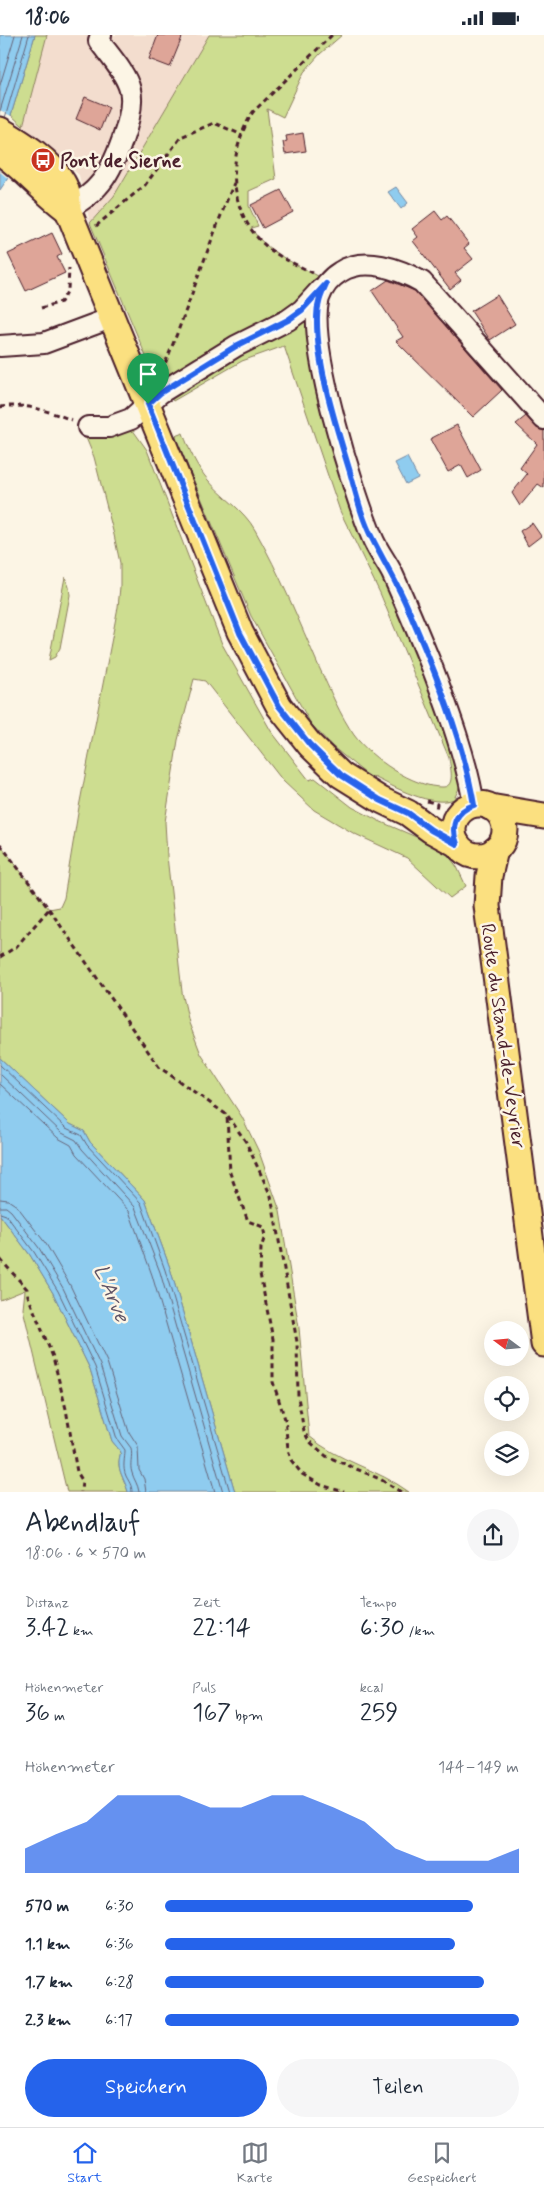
<!DOCTYPE html>
<html lang="de">
<head>
<meta charset="utf-8">
<style>
  :root { --surface:#fff; --page:#f6f6f7; --text:#1f2937; --muted:#747a83; --line:#e0e1e3; --accent:#2563eb }
  body { margin:0; font-family:Mynerve,sans-serif; background:var(--page); color:var(--text); height:100vh; display:flex; flex-direction:column; font-size:19px; white-space:nowrap }
  * { box-sizing:border-box; margin:0 }
  p { font-size:16px; color:var(--muted) }
  .icon { flex:none; width:28px; height:28px; fill:none; stroke:currentColor; stroke-width:2; stroke-linecap:round; stroke-linejoin:round }
  .map { position:relative; height:1457px; overflow:hidden }
  .side { display:flex; flex-direction:column; background:var(--surface); flex:1 }
  .side>* { flex:none }
  .needle { width:32px; rotate:286deg }
  .buttons { position:absolute; left:484px; top:1286px; display:grid; gap:10px }
  .buttons a { display:grid; place-items:center; width:45px; height:45px; border-radius:50%; background:var(--surface); box-shadow:0 5px 20px #0002; font-size:25px }
  .pin { position:absolute; display:grid; place-items:center; width:42px; height:42px; color:#fff; margin:-51px -21px; border-radius:50% 50% 50% 0; rotate:-45deg; box-shadow:0 0 5px #0007 }
  .pin .icon { rotate:45deg }
  .round { display:grid; place-items:center; flex:none; width:52px; height:52px; border-radius:26px; background:var(--page) }
  .headline { display:flex; align-items:center; justify-content:space-between; height:85px; padding:0 25px }
  h1 { font-size:28px; font-weight:600; line-height:38px }
  .stats { display:grid; grid-template-columns:repeat(3,1fr); gap:8px; height:85px; padding:5px 25px }
  .stats div { display:grid; align-content:center }
  .stats b { font-size:25px; font-weight:600 }
  .stats small { font-size:14px; font-weight:400 }
  .stats p { font-size:14px }
  .chart { height:140px; padding:10px 25px }
  .chart p { display:flex; justify-content:space-between }
  .chart svg { width:100%; height:90px; margin-top:5px; fill:var(--accent); opacity:.7 }
  .action { display:flex; gap:10px; margin-top:auto; padding:10px 25px }
  .action a { flex:1; height:58px; border-radius:30px; background:var(--accent); color:#fff; font-size:20px; font-weight:600; line-height:58px; text-align:center }
  .action a+a { background:var(--page); color:var(--text) }
  ul { padding:0 25px; list-style:none; font-size:16px }
  li { display:grid; grid-template-columns:80px 60px 1fr; align-items:center; height:38px }
  li i { height:12px; border-radius:6px; background:var(--accent) }
  .status { display:flex; justify-content:space-between; align-items:center; height:35px; padding:0 25px; background:var(--surface); direction:ltr }
  .status svg { height:14px; fill:currentColor }
  .tabs { display:flex; justify-content:space-around; align-items:center; height:70px; border-top:1px solid var(--line); background:var(--surface); font-size:14px; color:var(--muted) }
  .tabs a { display:grid; justify-items:center; gap:2px }
  .tabs .on { color:var(--accent) }
  .map>svg:first-child { display:block }
  .built { fill:#f3ddce }
  .green { fill:#cddd90; stroke:#8c7e5e }
  .water { fill:#8fccef; stroke:#7387a1 }
  .pier { fill:#fcf5e5 }
  .lines { fill:none; stroke-linecap:round; stroke-linejoin:round }
  .shore { stroke:#666479; stroke-width:1 }
  .building { fill:#dea598; stroke:#4a1f2b }
  .minor-casing { stroke:#4a1f2b; stroke-width:24 }
  .major-casing { stroke:#4a1f2b; stroke-width:29 }
  .path { stroke:#4a1f2b; stroke-width:3; stroke-dasharray:5 4; stroke-linecap:butt }
  .minor { stroke:#fcf5e5; stroke-width:20 }
  .major { stroke:#fbe080; stroke-width:25 }
  .route-casing { stroke:#fff; stroke-width:10 }
  .route { stroke:#2563eb; stroke-width:6 }
  .labels { text-anchor:middle; stroke-width:5; stroke-linejoin:round; paint-order:stroke }
  .poi-label { font-size:20px; font-weight:bold; fill:#4a1f2b; stroke:#fcf5e5; text-anchor:start }
  .street-label { font-size:20px; fill:#4a1f2b; stroke:#fcf5e5 }
  .water-label { font-size:21px; font-style:italic; fill:#5f5366; stroke:#fcf5e5 }
</style>
</head>
<body>
<div class="status"><b>18:06</b><svg viewBox="0 0 49 12"><path d="M0 12V9h3v3zM5 12V6h3v6zM10 12V3h3v9zM15 12V0h3v12zM26 1h20v11H26zM47 4h2v5h-2z"/></svg></div>
<div class="map">
<svg width="544" height="1457" viewBox="0 0 544 1457">
  <rect width="100%" height="100%" fill="#fcf5e5"/>
  <filter id="ink" filterUnits="userSpaceOnUse"><feTurbulence type="fractalNoise" baseFrequency=".02" numOctaves="2"/><feDisplacementMap in="SourceGraphic" scale="10" xChannelSelector="R" yChannelSelector="G"/><feConvolveMatrix kernelMatrix="1 2 1 2 8 2 1 2 1" color-interpolation-filters="sRGB"/></filter>
  <g filter="url(#ink)">
    <!-- built -->
    <path class="built" d="M47,0H209L114,161L90,188L79,140L23,91Z"/>
    <!-- green -->
    <g class="green">
      <path d="M35,0H47L23,91L11,80Z"/>
      <path d="M209,0H342L320,19L304,37L283,82L267,74L276,144L249,156V171L258,191L251,193C266,217 294,228 318,241L297,272L158,350L90,188L114,161Z"/>
      <path d="M306,278L397,566L436,660L461,749L454,764C432,773 394,752 374,742L372,744L333,712L311,689L251,581L175,401L183,398C189,415 197,432 208,445C222,462 244,475 255,495C280,539 299,586 319,632C330,655 340,680 354,700C371,723 414,753 443,752C456,752 450,731 449,723L380,558L340,476L284,311L242,326L173,366L170,362Z"/>
      <path d="M130,391L147,415L222,609L271,696L309,745L315,743L352,772L379,786L444,814L457,832L466,851L450,863L407,823L353,798L314,775L283,746L205,646L194,644L178,705L165,787L167,821L182,957L189,988L201,1019L242,1082L259,1117L280,1176L299,1293L309,1401C337,1426 378,1434 409,1457H235L170,1233L145,1165L90,1107L84,1096L70,1089L0,1023V809L49,874L60,872L64,863L79,772L118,572L120,552V528L114,500L94,422L84,398Z"/>
      <path d="M65,542L69,552L70,560L60,613L55,622L49,625Z"/>
      <path d="M0,1180L30,1220L53,1258L90,1334L112,1406L121,1417C115,1435 124,1441 128,1457H67L23,1274L25,1255L0,1265Z"/>
    </g>
    <!-- water -->
    <g class="water">
      <path d="M0,0H35L11,80L8,143L0,155Z"/>
      <path d="M396,152L408,168L401,174L388,157Z"/>
      <path d="M407,422L418,443L406,449L395,428Z"/>
      <path d="M0,1023L70,1089L84,1096L90,1107L145,1165L170,1233L235,1457H128C124,1441 115,1435 121,1417L112,1406L90,1334L53,1258L30,1220L0,1180Z"/>
    </g>
    <!-- pier -->
    <path class="pier" d="M0,75L13,82L10,145L0,137Z"/>
    <g class="lines">
      <!-- shore -->
      <g class="shore">
        <path d="M0,50L15,0"/>
        <path d="M0,76L23,0"/>
        <path d="M5,83L29,0"/>
        <path d="M0,1030L66,1093L81,1100L87,1110L141,1168L165,1235L230,1457"/>
        <path d="M0,1039L62,1098L76,1105L82,1114L135,1172L160,1237L223,1457"/>
        <path d="M0,1049L58,1103L71,1110L76,1119L129,1176L152,1240L215,1457"/>
        <path d="M0,1164L8,1165L17,1171L46,1209L70,1250L107,1327L129,1397L138,1411L139,1435L144,1444L146,1457"/>
        <path d="M0,1172H6L11,1176L39,1213L63,1253L100,1330L122,1401L131,1413C133,1422 129,1429 132,1438C134,1445 138,1449 139,1457"/>
        <path d="M0,1178L6,1180L34,1217L58,1256L95,1332L117,1404L125,1415C125,1424 122,1432 126,1441C129,1447 132,1450 132,1457"/>
      </g>
    </g>
    <!-- building -->
    <g class="building">
      <path d="M158,0H183L170,32L149,24Z"/>
      <path d="M85,62L109,72L100,95L76,84Z"/>
      <path d="M303,98L306,116L285,119L283,107L287,106L286,101Z"/>
      <path d="M281,155L293,177L263,193L251,170Z"/>
      <path d="M435,176L442,185L447,181L469,209L464,213L473,224L455,238L461,245L450,254L413,206L418,202L412,194Z"/>
      <path d="M52,198L62,219L57,222L65,238L26,256L8,219Z"/>
      <path d="M388,245L415,256L502,355L473,382L396,306L403,302L372,256Z"/>
      <path d="M497,260L515,289L490,305L471,276Z"/>
      <path d="M526,381L536,392L544,396V453L538,449L520,471L512,458L527,439L520,433L537,409L516,389Z"/>
      <path d="M457,390L481,435L468,443L461,430L448,437L430,404Z"/>
      <path d="M532,488L541,501L528,511L520,496Z"/>
    </g>
    <g class="lines">
      <defs>
        <g id="minor">
          <path d="M68,175C78,167 90,161 98,151C114,134 136,78 130,55C126,38 109,20 99,6L101,0"/>
          <path d="M0,311L44,308L111,283"/>
          <path d="M88,392H109L131,384L160,358L236,311L288,285L302,275L321,254"/>
          <path d="M474,770C467,725 448,674 432,632C419,600 406,569 392,538C386,526 377,515 372,502C353,456 306,307 319,263C323,252 330,243 340,237C365,221 399,234 422,247L544,384"/>
        </g>
        <g id="major">
          <path d="M0,95C22,108 50,125 63,148C68,156 68,166 68,175L240,597L279,671L310,710L341,740L381,765L408,778L431,795L457,809"/>
          <path d="M0,117C25,134 44,158 68,175"/>
          <circle cx="479" cy="795" r="26"/>
          <path d="M490,772L544,781"/>
          <path d="M495,815L489,841L487,871L544,1309"/>
        </g>
      </defs>
      <!-- minor casing -->
      <use href="#minor" class="minor-casing"/>
      <!-- major casing -->
      <use href="#major" class="major-casing"/>
      <!-- path -->
      <g class="path">
        <path d="M96,191L145,150L181,102L214,88L242,100"/>
        <path d="M313,238C298,230 279,223 266,211C227,177 226,119 253,77L332,0"/>
        <path d="M41,273L61,267L68,255L69,233"/>
        <path d="M162,336C188,274 208,210 234,148"/>
        <path d="M0,372C27,368 47,376 72,385"/>
        <path d="M427,766L437,769L436,774"/>
        <path d="M0,809L49,874L159,1032L227,1080L230,1138L248,1186L263,1192L265,1201L261,1213L260,1239L273,1304V1347L285,1384L288,1414L291,1425L302,1439L321,1450L344,1457"/>
        <path d="M0,922L16,912L49,874"/>
        <path d="M228,1081L246,1107L271,1161L297,1307L298,1362L304,1396L309,1406L326,1421L380,1444L401,1457"/>
        <path d="M0,1224L27,1254L28,1261L53,1322L66,1374L77,1437L82,1445L81,1457"/>
      </g>
      <!-- minor -->
      <use href="#minor" class="minor"/>
      <!-- major -->
      <use href="#major" class="major"/>
    </g>
  </g>
  <g class="lines" filter="url(#ink)">
    <defs>
      <path id="route" d="M326,249C321,260 317,269 317,282C316,329 336,391 350,437C356,459 362,484 373,505C385,529 399,551 409,576C435,636 463,705 474,770C455,776 450,792 457,809L431,795L408,778L380,765L341,740L310,710L279,671L240,598L148,369L160,358L236,311L288,285L302,275Z"/>
    </defs>
    <!-- route casing -->
    <use href="#route" class="route-casing"/>
    <!-- route -->
    <use href="#route" class="route"/>
  </g>
  <!-- icons -->
  <defs>
    <symbol id="bus-disc" viewBox="-11 -11 22 22"><circle r="9.5" fill="#c8321e" stroke="#fcf5e5"/><path d="M-5-6H5V4H4V6H2V4H-2V6H-4V4H-5ZM-3.5-4V0h7V-4ZM-3.5 1.2v1.5H-2V1.2ZM2 1.2v1.5H3.5V1.2Z" fill="#fff"/></symbol>
  </defs>
  <g fill-rule="evenodd">
    <use href="#bus-disc" x="29" y="111" width="28" height="28"/>
  </g>
  <g class="labels">
    <!-- poi labels -->
    <g class="poi-label">
      <text x="60" y="132">Pont de Sierne</text>
    </g>
    <!-- street labels -->
    <g class="street-label">
      <text transform="translate(504 1001) rotate(82)" y="7">Route du Stand-de-Veyrier</text>
    </g>
    <!-- water labels -->
    <g class="water-label">
      <text transform="translate(112 1258) rotate(67)" y="7">L'Arve</text>
    </g>
  </g>
</svg>
<div class="buttons">
<a><svg class="needle" viewBox="-14 -14 28 28"><path d="M0-13l5 13h-10z" fill="#e53935"/><path d="M0 13l5-13h-10z" fill="#747a83"/></svg></a>
<a><svg class="icon" aria-label="locate" viewBox="0 0 24 24"><circle cx="12" cy="12" r="6"/><path d="M12 2v4M12 18v4M2 12h4M18 12h4"/></svg></a>
<a><svg class="icon" aria-label="layers" viewBox="0 0 24 24"><path d="M12 4l9 5-9 5-9-5zM3 14l9 5 9-5"/></svg></a>
</div>
<div class="pin" style="left:148px;top:369px;background:#1e9e55"><svg class="icon" aria-label="arrive" viewBox="0 0 24 24"><path d="M6 21V4h12l-3 4 3 4H6"/></svg></div>
</div>
<section class="side">
<div class="headline"><div><h1>Abendlauf</h1><p>18:06 · 6 × 570 m</p></div><a class="round"><svg class="icon" aria-label="share" viewBox="0 0 24 24"><path d="M12 15V3M7 8l5-5 5 5M5 13v7h14v-7"/></svg></a></div>
<div class="stats">
<div><p>Distanz</p><b>3.42<small> km</small></b></div>
<div><p>Zeit</p><b>22:14</b></div>
<div><p>Tempo</p><b>6:30<small> /km</small></b></div>
</div>
<div class="stats">
<div><p>Höhenmeter</p><b>36<small> m</small></b></div>
<div><p>Puls</p><b>167<small> bpm</small></b></div>
<div><p>kcal</p><b>259</b></div>
</div>
<div class="chart"><p><span>Höhenmeter</span>144–149 m</p>
<svg viewBox="0 0 160 44" preserveAspectRatio="none"><path d="M0 44V32L10 25L20 19L30 6L40 6L50 6L60 12L70 12L80 6L90 6L100 12L110 19L120 32L130 38L140 38L150 38L160 32V44z"/></svg>
</div>
<ul>
<li><b>570 m</b>6:30<i style="width:87%"></i></li>
<li><b>1.1 km</b>6:36<i style="width:82%"></i></li>
<li><b>1.7 km</b>6:28<i style="width:90%"></i></li>
<li><b>2.3 km</b>6:17<i style="width:100%"></i></li>
</ul>
<div class="action"><a>Speichern</a><a>Teilen</a></div>
</section>
<nav class="tabs">
<a class="on"><svg class="icon" aria-label="home" viewBox="0 0 24 24"><path d="M3 11l9-7 9 7M6 9v11h12V9"/></svg>Start</a>
<a><svg class="icon" aria-label="map" viewBox="0 0 24 24"><path d="M3 6l6-2 6 2 6-2v14l-6 2-6-2-6 2zM9 4v14M15 6v14"/></svg>Karte</a>
<a><svg class="icon" aria-label="saved" viewBox="0 0 24 24"><path d="M7 4h10v16l-5-4-5 4z"/></svg>Gespeichert</a>
</nav>
</body>
</html>
